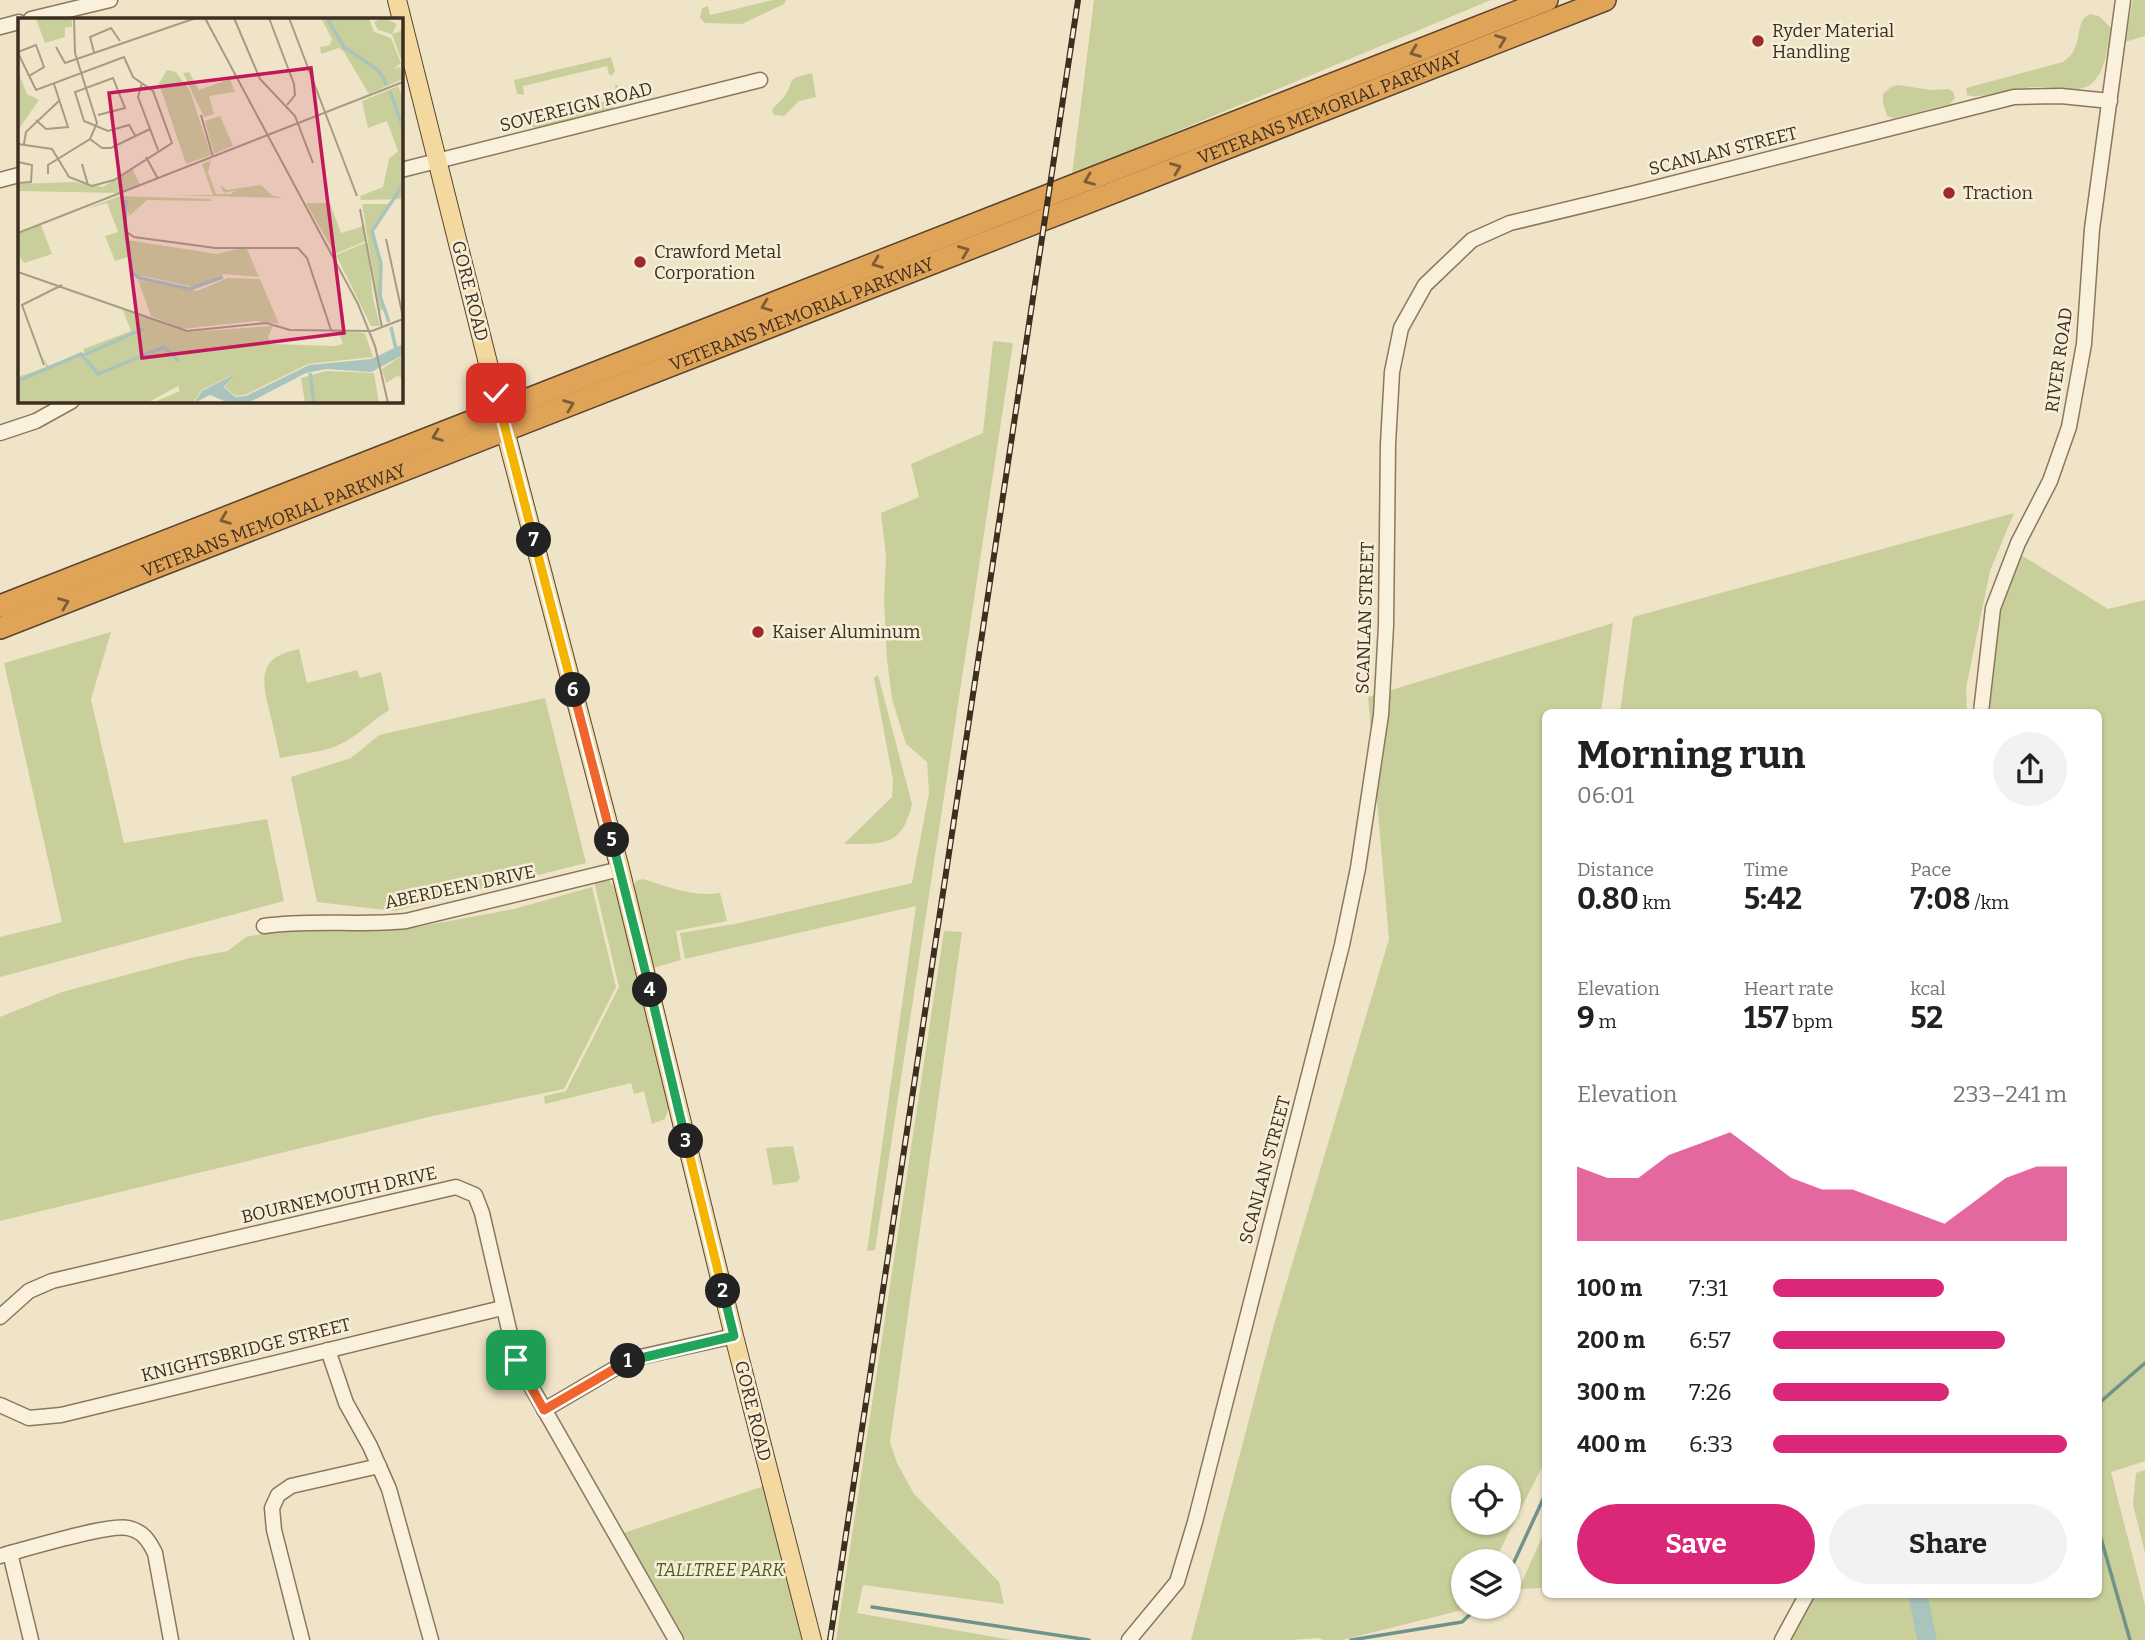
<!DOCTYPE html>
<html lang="en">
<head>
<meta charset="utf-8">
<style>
  :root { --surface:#fff; --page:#f2f2f2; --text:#222; --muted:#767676; --accent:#db2777 }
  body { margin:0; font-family:Bitter,serif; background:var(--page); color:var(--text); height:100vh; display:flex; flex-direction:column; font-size:26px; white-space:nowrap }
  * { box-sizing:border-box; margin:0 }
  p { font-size:23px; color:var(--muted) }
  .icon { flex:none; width:38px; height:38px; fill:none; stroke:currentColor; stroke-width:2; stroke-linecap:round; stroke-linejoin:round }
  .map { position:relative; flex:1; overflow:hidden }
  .panel { position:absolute; left:1542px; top:709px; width:560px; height:889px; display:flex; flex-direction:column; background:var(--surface); border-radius:10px; box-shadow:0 2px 5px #0004 }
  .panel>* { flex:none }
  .tools { position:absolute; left:1451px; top:1465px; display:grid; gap:14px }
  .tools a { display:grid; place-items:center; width:70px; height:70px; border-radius:50%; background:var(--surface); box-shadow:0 2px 5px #0004; font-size:35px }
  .pin { position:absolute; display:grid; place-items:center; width:60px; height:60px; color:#fff; margin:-30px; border-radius:14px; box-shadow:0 4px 10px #0006 }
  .km { position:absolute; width:35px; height:35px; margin:-18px; border-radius:50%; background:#222; color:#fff; font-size:19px; line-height:35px; text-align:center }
  .round { display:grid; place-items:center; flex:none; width:74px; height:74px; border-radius:37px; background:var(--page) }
  .head { display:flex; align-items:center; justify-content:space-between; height:119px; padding:0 35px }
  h1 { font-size:38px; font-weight:700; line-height:52px }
  .metrics { display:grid; grid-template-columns:repeat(3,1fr); gap:10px; height:119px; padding:7px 35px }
  .metrics div { display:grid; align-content:center }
  .metrics b { font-size:30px; font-weight:700 }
  .metrics small { font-size:19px; font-weight:400 }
  .metrics p { font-size:19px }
  .chart { height:196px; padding:14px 35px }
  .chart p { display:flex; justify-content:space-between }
  .chart svg { width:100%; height:126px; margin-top:7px; fill:var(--accent); opacity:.7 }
  .primary-button { display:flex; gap:14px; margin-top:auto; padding:14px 35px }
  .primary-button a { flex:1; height:80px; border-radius:42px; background:var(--accent); color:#fff; font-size:28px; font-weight:700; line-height:80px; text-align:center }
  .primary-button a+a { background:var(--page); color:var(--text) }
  ul { padding:0 35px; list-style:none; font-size:23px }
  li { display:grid; grid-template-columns:112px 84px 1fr; align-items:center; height:52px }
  li i { height:18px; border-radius:9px; background:var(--accent) }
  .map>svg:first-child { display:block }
  .green { fill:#c9cf9b; fill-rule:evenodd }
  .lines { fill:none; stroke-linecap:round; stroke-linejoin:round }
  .stream { stroke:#6f938a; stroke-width:3.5 }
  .river { stroke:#a9c4bc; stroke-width:19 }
  .minor-casing { stroke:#8d765c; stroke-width:17 }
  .major-casing { stroke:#5b4430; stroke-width:20 }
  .highway-casing { stroke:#5b4430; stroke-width:24 }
  .minor { stroke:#faf1dc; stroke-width:14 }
  .major { stroke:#f3d9a0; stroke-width:18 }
  .highway { stroke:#e0a458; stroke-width:21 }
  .rail-casing { stroke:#3d2e20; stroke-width:6 }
  .rail { stroke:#f7eed8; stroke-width:3.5; stroke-dasharray:10; stroke-linecap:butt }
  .oneway { stroke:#7e5d36 }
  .split-1-casing { stroke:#fff; stroke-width:14 }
  .split-2-casing { stroke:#fff; stroke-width:14 }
  .split-3-casing { stroke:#fff; stroke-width:14 }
  .split-4-casing { stroke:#fff; stroke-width:14 }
  .split-5-casing { stroke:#fff; stroke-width:14 }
  .split-6-casing { stroke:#fff; stroke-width:14 }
  .split-7-casing { stroke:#fff; stroke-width:14 }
  .split-8-casing { stroke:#fff; stroke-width:14 }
  .split-1 { stroke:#f0652b; stroke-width:9 }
  .split-2 { stroke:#22a559; stroke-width:9 }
  .split-3 { stroke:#f5b400; stroke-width:9 }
  .split-4 { stroke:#22a559; stroke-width:9 }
  .split-5 { stroke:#22a559; stroke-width:9 }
  .split-6 { stroke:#f0652b; stroke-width:9 }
  .split-7 { stroke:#f5b400; stroke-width:9 }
  .split-8 { stroke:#f5b400; stroke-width:9 }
  .poi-dot { fill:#9e2a2b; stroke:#f7eed8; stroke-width:2.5 }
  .labels { text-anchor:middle; stroke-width:5; stroke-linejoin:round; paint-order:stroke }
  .poi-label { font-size:18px; fill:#3d2e20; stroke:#f7eed8; text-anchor:start }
  .street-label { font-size:18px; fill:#3d2e20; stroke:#f7eed8 }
  .park-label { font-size:18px; font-style:italic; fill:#4d5a26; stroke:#f7eed8 }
  .inset-river { fill:none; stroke:#a9c4bc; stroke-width:3.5 }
  .inset-road { fill:none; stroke:#a89b85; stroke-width:2 }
  .view { fill:#c2185b; fill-opacity:0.15; stroke:#c2185b; stroke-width:3.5 }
  .inset-edge { fill:none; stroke:#3d2e20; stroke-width:3.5 }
</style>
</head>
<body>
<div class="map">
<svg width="2145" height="1640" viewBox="0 0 2145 1640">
  <rect width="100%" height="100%" fill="#f0e4c8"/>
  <!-- green -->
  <g class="green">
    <path d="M773,0H786L784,4L742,24L705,23L700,18L702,8L708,6L710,15Z"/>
    <path d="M1094,0H1491L1072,175Z"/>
    <path d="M2133,0H2145V36L2125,42Z"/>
    <path d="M2090,14L2099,16L2111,28C2107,46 2107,71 2091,84C2077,95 2054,86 2037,87C2020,87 1979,100 1967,95L1966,88L2063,62C2086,47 2072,22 2090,14Z"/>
    <path d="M611,57L615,71L612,76L609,74L607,66L523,86L524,95L517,94L514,80Z"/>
    <path d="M812,73L816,97L799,101L784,116L774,115L772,110C776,104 780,102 784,97C797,78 783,80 812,73Z"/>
    <path d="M615,85H618C619,97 618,105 608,112L539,129L529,126L523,121V113L528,110L530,119L616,99Z"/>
    <path d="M1898,85L1931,90L1949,89L1953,92L1955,98L1950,104L1894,118L1887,116L1883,103V94L1891,87Z"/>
    <path d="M993,341L1013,343L875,1250L867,1251L916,906L685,959L680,933L735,924L912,883L929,793L927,762L906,744L892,699L887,660L884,599L886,556L881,513L919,497L911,464L983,433Z"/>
    <path d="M2014,513L1990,571L1966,688L1967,712H1620L1633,617Z"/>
    <path d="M2021,555L2108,609L2145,600V1461L2111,1472L2145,1605V1640H1789L1814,1594H2098V712H1988C1989,660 1999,603 2021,555Z"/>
    <path d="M1613,623L1601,712H1545V1461L1496,1558L1498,1561H1463V1606L1474,1607L1342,1640H1324L1318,1638L1291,1640H1191L1273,1328L1389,939L1368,697ZM1463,1477H1508V1522H1463Z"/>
    <path d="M111,632L91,699L124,843L267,819L284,901L0,977V937L62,922L4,663Z"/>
    <path d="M299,649L307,683L357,670L360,678L381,672L389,710C371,721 355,739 334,747C318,753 298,754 280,758C277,742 273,726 269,710C261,676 259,657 299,649Z"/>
    <path d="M878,675L912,804C902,847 883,844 844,844L892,797L893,780L874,678Z"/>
    <path d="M545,698L586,863L394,911L317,902L291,777L351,758L379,735Z"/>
    <path d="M643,879C669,887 692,897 720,893L727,921L676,931L681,960L653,968L633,887L636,881Z"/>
    <path d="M603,880L610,881L616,889L670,1104L665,1119L652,1124L644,1091L634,1094L631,1083L545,1104L544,1096L566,1091L619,987L594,881Z"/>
    <path d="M592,887L616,987L564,1089L433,1116L0,1221V1017L62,992L190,958L228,951L246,937L282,930H401L514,909Z"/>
    <path d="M944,931L962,932L890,1442L897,1463L914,1494L999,1582L1004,1604L863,1585L857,1613L1012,1640H836Z"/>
    <path d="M793,1146L800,1178L797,1182L773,1185L766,1148Z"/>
    <path d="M2145,1470V1553L2133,1505L2136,1473Z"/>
    <path d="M764,1486L806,1640H686L624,1533Z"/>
    <path d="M1545,1530V1588L1519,1589Z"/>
  </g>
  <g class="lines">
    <!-- stream -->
    <g class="stream">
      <path d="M2098,1404L2145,1363"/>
      <path d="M2098,1528L2130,1640"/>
      <path d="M1508,1575L1545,1495"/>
      <path d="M872,1607L1089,1640"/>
      <path d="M1351,1640L1462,1622L1479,1606"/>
    </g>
    <!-- river -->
    <path class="river" d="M1919,1601L1927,1640"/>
    <defs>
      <g id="minor">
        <path d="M31,19L110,0"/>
        <path d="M0,27L19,22"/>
        <path d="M401,170L760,80"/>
        <path d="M0,180L19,175"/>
        <path d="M0,433L36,421L72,401"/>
        <path d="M1981,712L1993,608L2018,543L2050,481L2069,427L2084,344L2092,229L2123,0"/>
        <path d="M264,926C312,919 359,926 406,921L620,869"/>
        <path d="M0,1317L29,1291L52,1281L456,1187L475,1195L482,1213L516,1360L676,1640"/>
        <path d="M328,1350L346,1403L370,1446L389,1489L431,1640"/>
        <path d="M0,1405L29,1418L61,1415L502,1308"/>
        <path d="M544,1410L631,1359L734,1336"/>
        <path d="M10,1553L31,1640"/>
        <path d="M0,1556C26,1549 107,1524 128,1528C143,1531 149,1541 155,1553L171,1640"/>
        <path d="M302,1640L274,1530L272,1508L278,1495L291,1486L379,1466"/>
        <path d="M1129,1640L1177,1582L1195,1522L1342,945L1358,868L1381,715L1386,626L1388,444L1392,372L1401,328L1425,285L1472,240L1510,223L1639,192L2014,97L2061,96L2110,101"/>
        <path d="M1782,1640L1807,1594"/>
      </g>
      <path id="major" d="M397,0L500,411L620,869L734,1336L812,1640"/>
      <g id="highway">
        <path d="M0,606L1547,0"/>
        <path id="s1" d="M0,628L1605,0"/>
      </g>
    </defs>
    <!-- minor casing -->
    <use href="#minor" class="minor-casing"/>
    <!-- major casing -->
    <use href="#major" class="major-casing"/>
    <!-- highway casing -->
    <use href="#highway" class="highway-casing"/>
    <!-- minor -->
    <use href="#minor" class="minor"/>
    <!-- major -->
    <use href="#major" class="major"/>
    <!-- highway -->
    <use href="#highway" class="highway"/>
    <defs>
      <path id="rail" d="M830,1640L1078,0"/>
    </defs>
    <!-- rail casing -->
    <use href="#rail" class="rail-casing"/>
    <!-- rail -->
    <use href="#rail" class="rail"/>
  </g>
  <!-- one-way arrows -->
  <defs><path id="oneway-chevron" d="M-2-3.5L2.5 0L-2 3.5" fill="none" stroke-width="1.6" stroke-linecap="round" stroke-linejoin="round" transform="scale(1.75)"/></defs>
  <g class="oneway">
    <use href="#oneway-chevron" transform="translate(1501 40) rotate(-21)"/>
    <use href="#oneway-chevron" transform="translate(1415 52) rotate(159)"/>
    <use href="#oneway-chevron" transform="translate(1176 168) rotate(-21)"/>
    <use href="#oneway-chevron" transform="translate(1089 180) rotate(159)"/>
    <use href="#oneway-chevron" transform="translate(964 251) rotate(-21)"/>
    <use href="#oneway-chevron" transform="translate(877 263) rotate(159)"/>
    <use href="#oneway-chevron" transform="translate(766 306) rotate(159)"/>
    <use href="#oneway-chevron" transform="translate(569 405) rotate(-21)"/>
    <use href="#oneway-chevron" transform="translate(437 436) rotate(159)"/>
    <use href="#oneway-chevron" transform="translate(225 519) rotate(159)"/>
    <use href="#oneway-chevron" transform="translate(64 603) rotate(-21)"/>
  </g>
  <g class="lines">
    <defs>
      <path id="split-1" d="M516,1360L544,1410L628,1361"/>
      <path id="split-2" d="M628,1361L734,1336L723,1291"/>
      <path id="split-3" d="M686,1141L723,1291"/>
      <path id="split-4" d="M650,990L686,1141"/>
      <path id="split-5" d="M612,840L650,990"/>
      <path id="split-6" d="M573,690L612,840"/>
      <path id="split-7" d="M534,540L573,690"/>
      <path id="split-8" d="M496,393L534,540"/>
    </defs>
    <!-- split-1 casing -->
    <use href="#split-1" class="split-1-casing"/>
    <!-- split-2 casing -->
    <use href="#split-2" class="split-2-casing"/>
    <!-- split-3 casing -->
    <use href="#split-3" class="split-3-casing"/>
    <!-- split-4 casing -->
    <use href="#split-4" class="split-4-casing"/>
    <!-- split-5 casing -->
    <use href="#split-5" class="split-5-casing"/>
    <!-- split-6 casing -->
    <use href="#split-6" class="split-6-casing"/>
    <!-- split-7 casing -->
    <use href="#split-7" class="split-7-casing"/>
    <!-- split-8 casing -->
    <use href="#split-8" class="split-8-casing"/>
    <!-- split-1 -->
    <use href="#split-1" class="split-1"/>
    <!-- split-2 -->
    <use href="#split-2" class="split-2"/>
    <!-- split-3 -->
    <use href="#split-3" class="split-3"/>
    <!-- split-4 -->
    <use href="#split-4" class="split-4"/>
    <!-- split-5 -->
    <use href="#split-5" class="split-5"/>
    <!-- split-6 -->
    <use href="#split-6" class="split-6"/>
    <!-- split-7 -->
    <use href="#split-7" class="split-7"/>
    <!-- split-8 -->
    <use href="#split-8" class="split-8"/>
  </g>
  <!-- markers -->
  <g class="poi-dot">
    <circle cx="1758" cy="41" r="7"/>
    <circle cx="1949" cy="193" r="7"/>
    <circle cx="640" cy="262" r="7"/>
    <circle cx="758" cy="632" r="7"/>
  </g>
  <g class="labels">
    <!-- poi labels -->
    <g class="poi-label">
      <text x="1772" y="37">Ryder Material<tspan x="1772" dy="21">Handling</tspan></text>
      <text x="1963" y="199">Traction</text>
      <text x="654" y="258">Crawford Metal<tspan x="654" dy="21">Corporation</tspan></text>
      <text x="772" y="638">Kaiser Aluminum</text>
    </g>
    <!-- street labels -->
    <g class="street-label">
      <text transform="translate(576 107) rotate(-14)" y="6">SOVEREIGN ROAD</text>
      <text dy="6" stroke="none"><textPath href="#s1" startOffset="1428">VETERANS MEMORIAL PARKWAY</textPath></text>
      <text transform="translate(1723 151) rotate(-14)" y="6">SCANLAN STREET</text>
      <text transform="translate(470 291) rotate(76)" y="6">GORE ROAD</text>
      <text dy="6" stroke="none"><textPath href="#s1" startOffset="861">VETERANS MEMORIAL PARKWAY</textPath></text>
      <text transform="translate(2059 360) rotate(-82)" y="6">RIVER ROAD</text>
      <text dy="6" stroke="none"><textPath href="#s1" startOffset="294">VETERANS MEMORIAL PARKWAY</textPath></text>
      <text transform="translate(1365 618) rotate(-88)" y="6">SCANLAN STREET</text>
      <text transform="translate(460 887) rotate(-12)" y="6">ABERDEEN DRIVE</text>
      <text transform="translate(1265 1170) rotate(-75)" y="6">SCANLAN STREET</text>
      <text transform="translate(339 1195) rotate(-13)" y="6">BOURNEMOUTH DRIVE</text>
      <text transform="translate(246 1350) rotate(-14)" y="6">KNIGHTSBRIDGE STREET</text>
      <text transform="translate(753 1411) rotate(76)" y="6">GORE ROAD</text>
    </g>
    <!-- park labels -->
    <g class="park-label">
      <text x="720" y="1576">TALLTREE PARK</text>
    </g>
  </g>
  <!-- overview -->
  <g transform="translate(18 18)">
    <rect width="385" height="385" fill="#f0e4c8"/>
    <path d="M303,0H351L356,14L373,20L383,45L376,51L382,49L385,61L351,76L326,34L321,30L303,36L302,29L312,27L314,21ZM365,0L379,6L374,16L385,12V47L374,16L360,12L356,4ZM18,1H54V9H47V19L27,25ZM149,52L158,54L172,73L193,137L168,146L141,65ZM0,53L9,76L21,82L0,112ZM171,54L181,72L212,61L217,74L191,78L196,96L186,99L165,55ZM380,68L385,81V181L343,182L342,178L365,169L371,141L380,133L369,103L350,110L344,83ZM202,98L215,128L196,136L187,103ZM193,142L190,154L198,176H213L218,172L206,175L202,167L209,172L243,167L255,178L266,180L152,177H195L184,146ZM114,150L122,167L101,175L0,173V166L56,164L85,169ZM101,178L193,181V183L129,182L111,198L108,180L110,239L97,243L87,218L100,214L89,185L66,192ZM288,185H312L323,215L346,208L348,223L317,236ZM344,186H371L353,212L362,246L365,291L361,294ZM23,207L34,236L6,245L0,236V216ZM109,222L199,236L228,229L241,259L206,256L176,269L124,258L119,261ZM349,224L355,280L362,308H353L318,237ZM210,260L242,261L261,306L238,303L164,311L133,298L120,262L179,273ZM104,290L169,314L255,308L250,319L253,326L316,328L325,326L320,313L347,315L355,339L290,346L227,377L217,378L207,369L216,356L184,372L175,385H134L162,373L160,368L129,385H0V359L28,349L25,338L30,348L64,334L72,348L65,331L113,313ZM385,337V360L379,358L368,365L364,351ZM308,353L356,355L361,385H287L283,360Z" fill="#c9cf9b"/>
    <path d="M385,326V337L353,354L308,351L288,355L230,385H211L192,377L176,385L184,373L217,356L206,369L217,379L228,378L291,347L353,341Z" fill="#a9c4bc"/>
    <path class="inset-river" d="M309,0L326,29L360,52L369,67M372,73L385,110M107,213L108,182M107,216L115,255L121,260L172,271L205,259M371,304L362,278L363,246L354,213L385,167M373,309L378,331M66,337L125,311M292,355L296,385M0,363L63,336L80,356L146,329L161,343"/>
    <path class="inset-road" d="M187,0L340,286L357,328L370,385M216,0L242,61L277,98L295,145M251,0L276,66L277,77L269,87M271,0L339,178M38,29L47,45L178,0M0,34L18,27L26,49L11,58M76,34L72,19L93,10L102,23M0,35L18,72L106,39L115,59L135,73L154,125L96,162L74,168L51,159L34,131L0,126M124,65L120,79L140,132M80,97L107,90L95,60L57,74L66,103L90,113L111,107L118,119M183,97L195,139M18,102L28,111L50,109L36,66M72,121L84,130H93L132,111M6,126L8,114L42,82M128,139L140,161M0,144L14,147L13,164L0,165M64,146L70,167M30,156V147L72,121L79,105L57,35L56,0M342,191L364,310M107,213L116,219L197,230H280L289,240L313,312M0,215L385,64M368,221L385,299M0,254L169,313L248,305L272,312L354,313L385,301M26,347L4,287L44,267"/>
    <path class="view" d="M293,50L326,315L124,340L91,75Z"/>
    <rect width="385" height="385" class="inset-edge"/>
  </g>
</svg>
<div class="tools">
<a><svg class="icon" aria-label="locate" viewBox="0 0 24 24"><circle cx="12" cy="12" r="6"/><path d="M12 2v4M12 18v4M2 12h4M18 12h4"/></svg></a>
<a><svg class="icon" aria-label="layers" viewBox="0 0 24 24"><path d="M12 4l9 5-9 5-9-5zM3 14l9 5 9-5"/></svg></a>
</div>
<div class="pin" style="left:516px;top:1360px;background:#1e9e55"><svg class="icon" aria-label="arrive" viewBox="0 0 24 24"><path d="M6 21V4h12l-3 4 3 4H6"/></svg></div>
<div class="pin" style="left:496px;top:393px;background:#d93025"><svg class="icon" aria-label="check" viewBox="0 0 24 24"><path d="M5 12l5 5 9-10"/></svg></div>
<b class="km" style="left:628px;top:1361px">1</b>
<b class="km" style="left:723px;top:1291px">2</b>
<b class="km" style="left:686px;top:1141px">3</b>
<b class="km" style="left:650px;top:990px">4</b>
<b class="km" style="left:612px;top:840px">5</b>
<b class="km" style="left:573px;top:690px">6</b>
<b class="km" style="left:534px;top:540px">7</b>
<section class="panel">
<div class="head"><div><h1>Morning run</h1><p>06:01</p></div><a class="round"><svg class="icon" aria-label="share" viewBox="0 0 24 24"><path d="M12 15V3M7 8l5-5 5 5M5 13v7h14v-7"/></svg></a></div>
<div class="metrics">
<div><p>Distance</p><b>0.80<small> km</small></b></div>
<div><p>Time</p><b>5:42</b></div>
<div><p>Pace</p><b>7:08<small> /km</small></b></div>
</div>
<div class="metrics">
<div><p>Elevation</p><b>9<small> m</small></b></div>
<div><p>Heart rate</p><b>157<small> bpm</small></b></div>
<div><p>kcal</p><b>52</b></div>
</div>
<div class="chart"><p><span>Elevation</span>233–241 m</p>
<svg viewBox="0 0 160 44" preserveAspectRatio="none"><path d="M0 44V18L10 22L20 22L30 14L40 10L50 6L60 14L70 22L80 26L90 26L100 30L110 34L120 38L130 30L140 22L150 18L160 18V44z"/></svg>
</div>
<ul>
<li><b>100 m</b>7:31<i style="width:58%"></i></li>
<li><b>200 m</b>6:57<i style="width:79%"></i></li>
<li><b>300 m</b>7:26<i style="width:60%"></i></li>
<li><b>400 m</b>6:33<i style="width:100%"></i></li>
</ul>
<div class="primary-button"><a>Save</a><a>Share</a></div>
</section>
</div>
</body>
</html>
